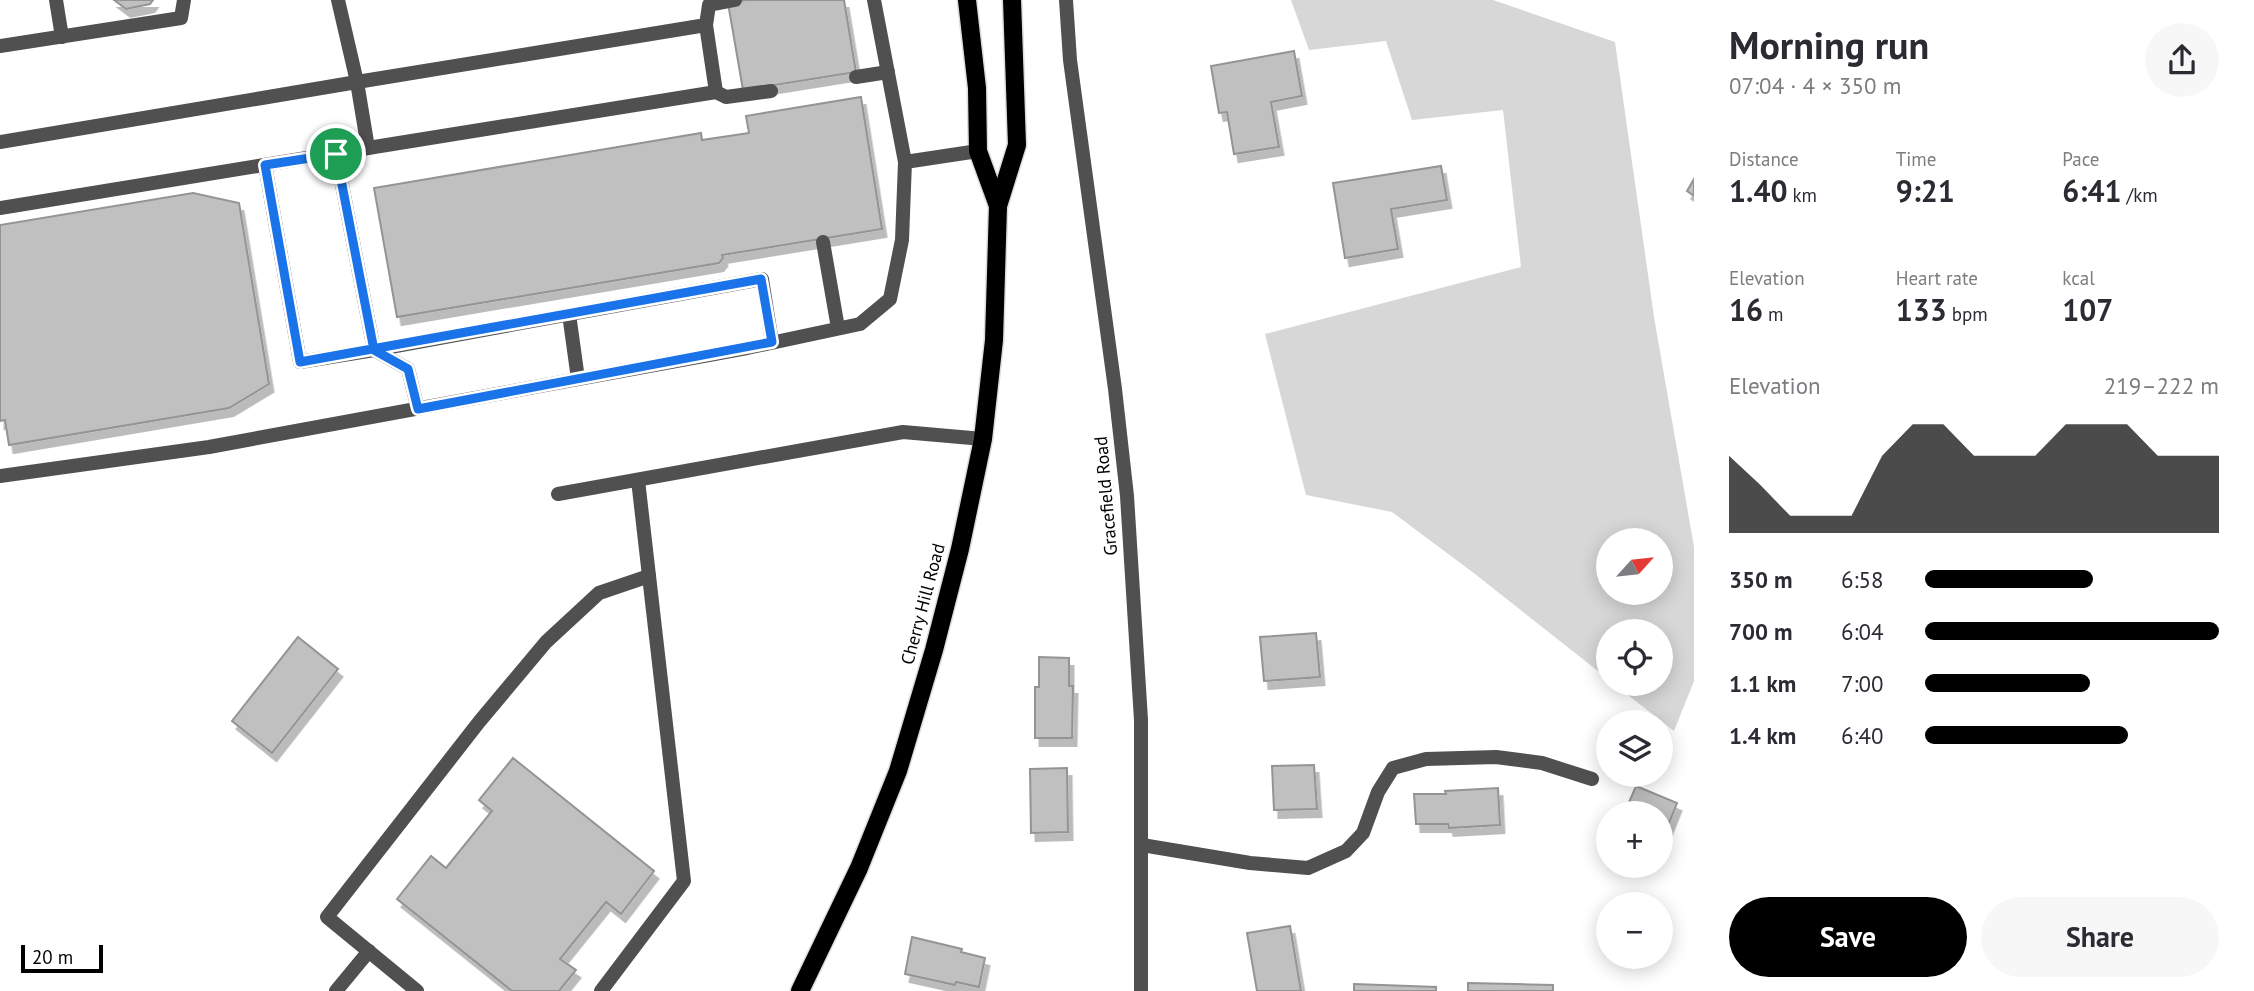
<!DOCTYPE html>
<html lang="en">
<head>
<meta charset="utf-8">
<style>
  :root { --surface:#fff; --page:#f7f7f7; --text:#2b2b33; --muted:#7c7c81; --accent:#000 }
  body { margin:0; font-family:"PT Sans",sans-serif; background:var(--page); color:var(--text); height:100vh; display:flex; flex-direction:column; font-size:26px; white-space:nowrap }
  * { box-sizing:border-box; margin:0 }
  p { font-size:23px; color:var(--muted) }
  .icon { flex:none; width:38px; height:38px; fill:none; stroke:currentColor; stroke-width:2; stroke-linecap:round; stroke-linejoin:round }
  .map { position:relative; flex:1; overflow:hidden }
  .details { display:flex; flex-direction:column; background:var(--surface); width:560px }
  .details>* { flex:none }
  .needle { width:46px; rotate:63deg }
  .fabs { position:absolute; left:1596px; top:528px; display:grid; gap:14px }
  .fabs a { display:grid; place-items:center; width:77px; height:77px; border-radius:50%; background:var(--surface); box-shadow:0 4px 18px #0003; font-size:35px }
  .scale { position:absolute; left:21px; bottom:18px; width:82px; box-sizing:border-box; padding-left:7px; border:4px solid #000; border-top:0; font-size:19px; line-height:24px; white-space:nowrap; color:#000; -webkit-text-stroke:5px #fff; paint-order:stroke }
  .pin { position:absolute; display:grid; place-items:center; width:60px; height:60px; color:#fff; margin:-30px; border:4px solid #fff; border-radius:50%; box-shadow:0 2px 7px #0007 }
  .round { display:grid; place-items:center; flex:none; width:74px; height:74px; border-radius:37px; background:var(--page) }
  .overview { display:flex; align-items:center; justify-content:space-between; height:119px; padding:0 35px }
  h1 { font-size:38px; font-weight:700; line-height:52px }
  .figures { display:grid; grid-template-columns:repeat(3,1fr); gap:10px; height:119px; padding:7px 35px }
  .figures div { display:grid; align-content:center }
  .figures b { font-size:30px; font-weight:700 }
  .figures small { font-size:19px; font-weight:400 }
  .figures p { font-size:19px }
  .chart { height:196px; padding:14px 35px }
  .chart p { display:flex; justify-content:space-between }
  .chart svg { width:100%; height:126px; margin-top:7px; fill:var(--accent); opacity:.7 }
  .primary-button { display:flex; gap:14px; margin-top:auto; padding:14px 35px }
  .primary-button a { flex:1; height:80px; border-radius:42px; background:var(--accent); color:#fff; font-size:28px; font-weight:700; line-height:80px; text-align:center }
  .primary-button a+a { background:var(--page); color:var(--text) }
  ul { padding:0 35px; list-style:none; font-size:23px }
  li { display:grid; grid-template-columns:112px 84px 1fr; align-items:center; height:52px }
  li i { height:18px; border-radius:9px; background:var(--accent) }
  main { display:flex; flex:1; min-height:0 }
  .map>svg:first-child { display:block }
  .green { fill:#d7d7d7; fill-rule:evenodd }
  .building { fill:#c0c0c0; stroke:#949494; stroke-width:2; filter:url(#shadow) }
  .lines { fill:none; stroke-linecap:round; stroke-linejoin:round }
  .primary-casing { stroke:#dbdbdb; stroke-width:21 }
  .lane { stroke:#505050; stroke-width:14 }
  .street { stroke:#505050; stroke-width:14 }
  .primary { stroke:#000; stroke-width:18 }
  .route-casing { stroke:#fff; stroke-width:14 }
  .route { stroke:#1a73e8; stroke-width:9 }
  .labels { text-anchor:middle; stroke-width:5; stroke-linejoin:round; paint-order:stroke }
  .street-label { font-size:18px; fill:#000; stroke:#fff }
</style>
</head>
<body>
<main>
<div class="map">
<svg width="1694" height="991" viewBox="0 0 1694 991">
  <defs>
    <filter id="shadow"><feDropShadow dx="4.5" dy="8" stdDeviation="0" flood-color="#0004"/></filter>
  </defs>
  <rect width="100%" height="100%" fill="#fff"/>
  <!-- green -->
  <path class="green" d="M1291,0H1493L1615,42L1654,317L1694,547V681L1674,731L1614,684H1661V632H1608V679L1475,574L1392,512L1306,495L1265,334L1521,267L1503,110L1412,120L1386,41L1309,50ZM1608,541H1661V593H1608Z"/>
  <!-- building -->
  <g class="building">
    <path d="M114,0H153L150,4L126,9Z"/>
    <path d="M746,0H844L856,72L743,90L728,3Z"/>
    <path d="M1294,51L1302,96L1271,102L1279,147L1234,154L1227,112L1219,113L1211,66Z"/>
    <path d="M861,97L882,229L722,255L723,258L719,263L397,317L374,188L701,133L702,140L749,133L746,116Z"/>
    <path d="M1441,166L1447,200L1391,209L1398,249L1345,258L1333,183Z"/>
    <path d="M1694,179V196L1687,191Z"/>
    <path d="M193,193L239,203L269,384L229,408L9,445L5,420L0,421V225Z"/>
    <path d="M1316,633L1320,677L1264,681L1260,637Z"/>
    <path d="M298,637L338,669L272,753L232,721Z"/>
    <path d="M1039,657L1069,658V686H1073L1072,738H1035V687H1039Z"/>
    <path d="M513,758L654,871L621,914L606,902L560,959L576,970L559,991H512L397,899L431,856L446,868L492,811L479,800Z"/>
    <path d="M1314,765L1317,809L1274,810L1272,766Z"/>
    <path d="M1067,768L1068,832L1031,833L1030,769Z"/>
    <path d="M1636,786L1677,803L1661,843V814H1624Z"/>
    <path d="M1498,788L1500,825L1449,828L1448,824H1416L1414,794H1446L1445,791Z"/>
    <path d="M1290,926L1301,991H1257L1247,933Z"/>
    <path d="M912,937L962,949L961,952L985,958L979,987L956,982L955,985L905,974Z"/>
    <path d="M1468,983L1553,985V991H1468Z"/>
    <path d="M1354,984L1436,987V991H1354Z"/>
  </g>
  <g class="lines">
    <defs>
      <g id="primary">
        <path d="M967,0L977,88L978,151L998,206"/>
        <path d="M800,991L859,868L898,771L934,650L960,549L983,439L994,340L998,206L1017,145L1012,0"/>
      </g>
    </defs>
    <!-- primary casing -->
    <use href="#primary" class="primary-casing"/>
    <!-- lane -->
    <g class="lane">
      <path d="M56,0L62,37"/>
      <path d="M338,0L357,82L706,25L709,5L735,0"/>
      <path d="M874,0L905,162"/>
      <path d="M0,46L181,18L184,0"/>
      <path d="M856,77L888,72"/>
      <path d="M716,92L726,97L771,91"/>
      <path d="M0,142L357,82L368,148L0,208"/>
      <path d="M368,148L716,92L706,25"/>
      <path d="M336,154L374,350L762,279L772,342"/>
      <path d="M265,165L300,362L374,350L408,369L418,409"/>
      <path d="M823,242L838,328"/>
      <path d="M569,314L578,379"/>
      <path d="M0,476L209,447L747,348L860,324L890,299L902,240L905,162L978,151"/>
      <path d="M558,494L903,432L983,439"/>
      <path d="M1142,845L1250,863L1308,868L1346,851L1363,833L1378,792L1393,768L1426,759L1496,757L1542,763L1592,779"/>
      <path d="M336,991L369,951"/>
      <path d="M417,991L327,917L479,722L546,642L599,593L649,576"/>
      <path d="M601,991L684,881L638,480"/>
    </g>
    <!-- street -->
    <path class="street" d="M1066,0L1070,60L1115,389L1127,496L1141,720V991"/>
    <!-- primary -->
    <use href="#primary" class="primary"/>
  </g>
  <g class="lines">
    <defs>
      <path id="route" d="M336,154L374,350L408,369L418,409L772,342L761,279L300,362L265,165L336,154"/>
    </defs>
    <!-- route casing -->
    <use href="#route" class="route-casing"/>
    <!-- route -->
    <use href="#route" class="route"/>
  </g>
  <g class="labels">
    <!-- street labels -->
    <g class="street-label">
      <text transform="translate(1106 496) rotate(-95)" y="6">Gracefield Road</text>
      <text transform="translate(923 604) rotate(-75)" y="6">Cherry Hill Road</text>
    </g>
  </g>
</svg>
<div class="fabs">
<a><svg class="needle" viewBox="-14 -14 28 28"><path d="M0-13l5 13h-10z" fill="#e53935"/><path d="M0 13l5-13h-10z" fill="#7c7c81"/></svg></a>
<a><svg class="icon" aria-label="locate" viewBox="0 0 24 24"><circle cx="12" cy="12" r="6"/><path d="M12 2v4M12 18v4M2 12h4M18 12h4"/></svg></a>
<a><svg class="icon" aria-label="layers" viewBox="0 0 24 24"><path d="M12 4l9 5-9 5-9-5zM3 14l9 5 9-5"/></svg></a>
<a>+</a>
<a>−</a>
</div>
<div class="scale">20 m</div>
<div class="pin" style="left:336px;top:154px;background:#1e9e55"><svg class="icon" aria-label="arrive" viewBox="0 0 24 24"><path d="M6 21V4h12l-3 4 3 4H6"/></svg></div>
</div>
<section class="details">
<div class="overview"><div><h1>Morning run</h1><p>07:04 · 4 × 350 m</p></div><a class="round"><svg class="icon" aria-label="share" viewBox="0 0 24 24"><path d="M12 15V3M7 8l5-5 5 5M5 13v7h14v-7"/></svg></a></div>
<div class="figures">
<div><p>Distance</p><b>1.40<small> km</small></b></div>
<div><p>Time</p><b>9:21</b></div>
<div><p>Pace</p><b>6:41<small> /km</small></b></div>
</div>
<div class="figures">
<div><p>Elevation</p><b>16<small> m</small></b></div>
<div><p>Heart rate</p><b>133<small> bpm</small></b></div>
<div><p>kcal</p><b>107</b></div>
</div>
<div class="chart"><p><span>Elevation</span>219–222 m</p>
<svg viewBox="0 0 160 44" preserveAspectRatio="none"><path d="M0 44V17L10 27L20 38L30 38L40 38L50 17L60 6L70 6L80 17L90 17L100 17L110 6L120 6L130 6L140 17L150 17L160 17V44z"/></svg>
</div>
<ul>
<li><b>350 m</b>6:58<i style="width:57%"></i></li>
<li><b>700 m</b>6:04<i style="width:100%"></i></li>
<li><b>1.1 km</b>7:00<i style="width:56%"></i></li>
<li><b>1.4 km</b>6:40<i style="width:69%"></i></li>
</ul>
<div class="primary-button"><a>Save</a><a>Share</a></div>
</section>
</main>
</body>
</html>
